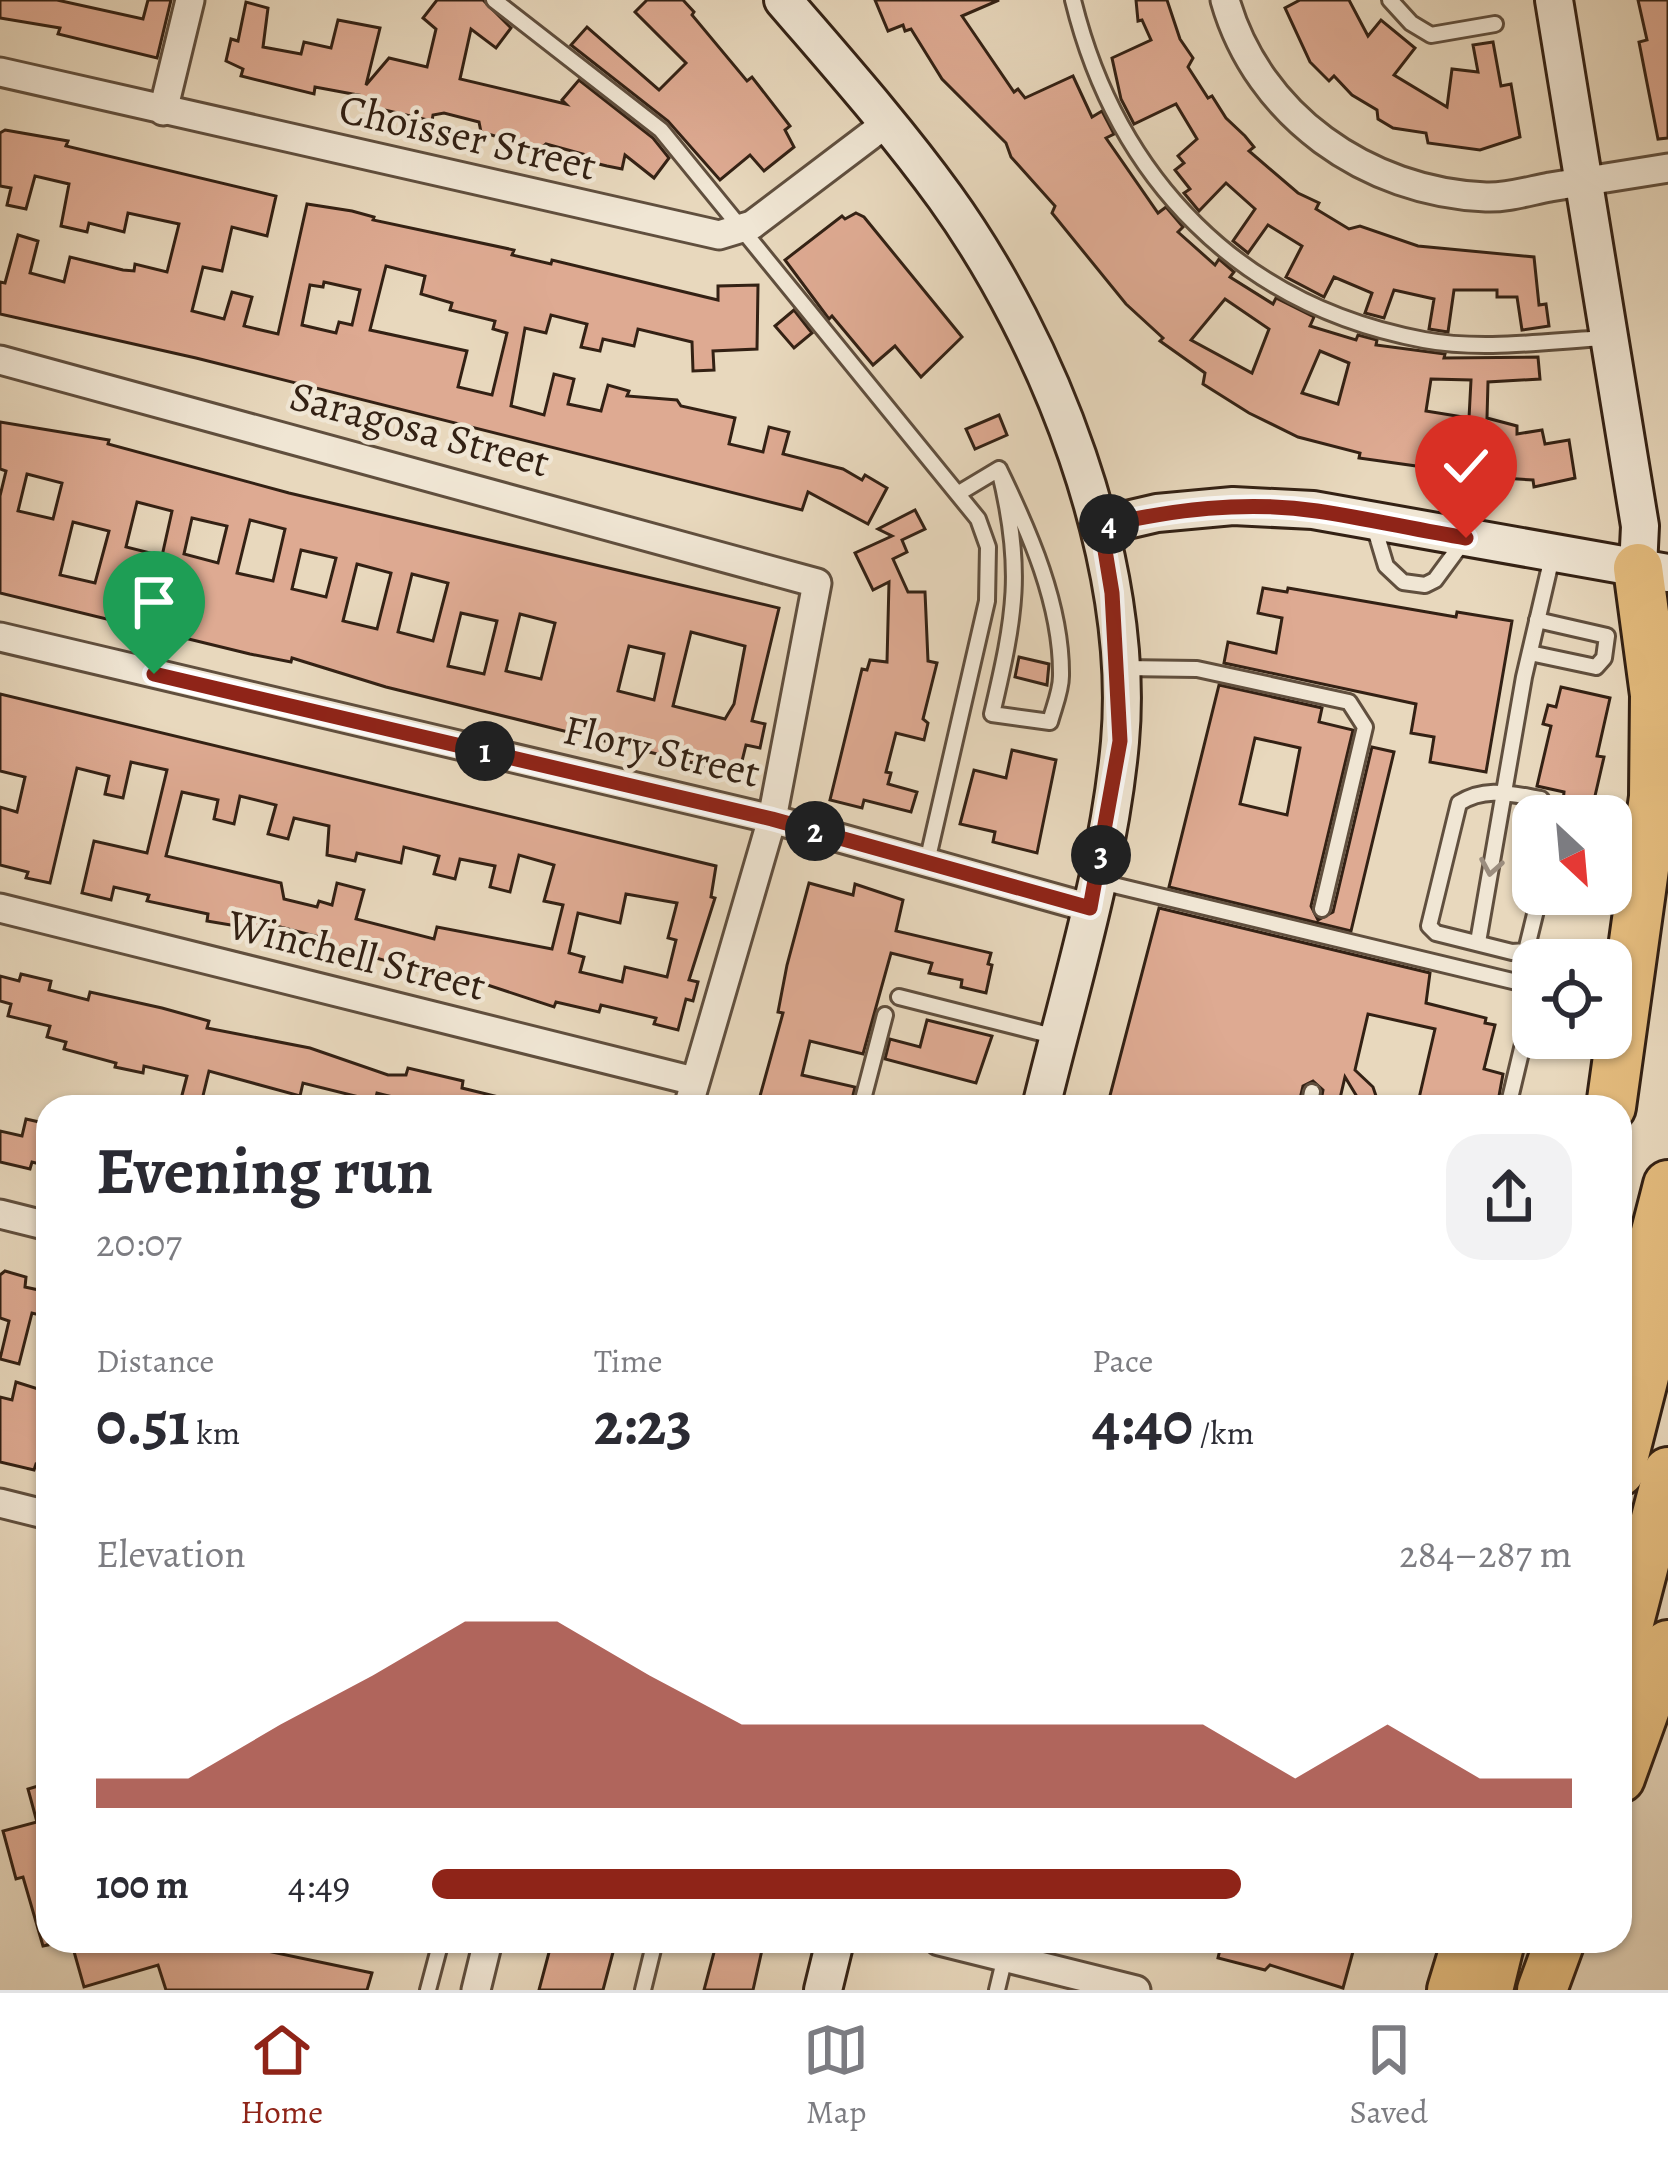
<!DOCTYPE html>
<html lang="en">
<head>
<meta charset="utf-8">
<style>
  :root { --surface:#fff; --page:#f2f2f3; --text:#2b2b33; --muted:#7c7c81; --line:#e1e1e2; --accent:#8f2418 }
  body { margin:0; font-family:Alegreya,serif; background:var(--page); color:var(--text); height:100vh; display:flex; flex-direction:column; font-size:45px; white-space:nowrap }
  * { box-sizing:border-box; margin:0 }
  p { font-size:39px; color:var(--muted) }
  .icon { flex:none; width:66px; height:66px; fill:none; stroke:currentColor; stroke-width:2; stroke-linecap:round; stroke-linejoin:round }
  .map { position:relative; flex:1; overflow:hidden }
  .panel { position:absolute; left:36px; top:1095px; width:1596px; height:858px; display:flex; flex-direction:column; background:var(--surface); border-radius:36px; box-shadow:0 3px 9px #0004 }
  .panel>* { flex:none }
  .needle { width:78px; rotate:154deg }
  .controls { position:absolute; left:1512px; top:795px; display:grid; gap:24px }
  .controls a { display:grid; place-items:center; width:120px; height:120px; border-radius:24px; background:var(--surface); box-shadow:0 3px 9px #0004; font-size:60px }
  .pin { position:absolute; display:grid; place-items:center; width:102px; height:102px; color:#fff; margin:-123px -51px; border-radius:50% 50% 50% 0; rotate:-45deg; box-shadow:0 0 12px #0007 }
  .pin .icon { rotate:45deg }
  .km { position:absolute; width:60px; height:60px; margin:-30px; border-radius:50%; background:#222; color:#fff; font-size:33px; line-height:60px; text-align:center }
  .round { display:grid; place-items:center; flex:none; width:126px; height:126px; border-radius:36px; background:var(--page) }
  .overview { display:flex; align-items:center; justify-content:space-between; height:204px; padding:0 60px }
  h1 { font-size:66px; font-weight:700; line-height:90px }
  .figures { display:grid; grid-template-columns:repeat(3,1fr); gap:18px; height:204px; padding:12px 60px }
  .figures div { display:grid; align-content:center }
  .figures b { font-size:60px; font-weight:700 }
  .figures small { font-size:33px; font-weight:400 }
  .figures p { font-size:33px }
  .chart { height:336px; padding:24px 60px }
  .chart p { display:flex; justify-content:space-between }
  .chart svg { width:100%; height:216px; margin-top:12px; fill:var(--accent); opacity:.7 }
  ul { padding:0 60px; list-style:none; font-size:39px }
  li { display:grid; grid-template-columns:192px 144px 1fr; align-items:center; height:90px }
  li i { height:30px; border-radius:15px; background:var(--accent) }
  .tab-bar { display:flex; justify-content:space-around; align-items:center; height:168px; border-top:3px solid var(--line); background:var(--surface); font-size:33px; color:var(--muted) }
  .tab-bar a { display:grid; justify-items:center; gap:6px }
  .tab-bar .active { color:var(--accent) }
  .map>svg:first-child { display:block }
  .building { fill:#deaa92; stroke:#332114; stroke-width:3; fill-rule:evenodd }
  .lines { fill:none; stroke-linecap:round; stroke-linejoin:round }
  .service-casing { stroke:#604f3e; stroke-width:20 }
  .minor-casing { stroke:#604f3e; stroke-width:33 }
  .secondary-casing { stroke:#332114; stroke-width:42 }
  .motorway-casing { stroke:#332114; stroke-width:54 }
  .service { stroke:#f0e6d4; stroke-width:14 }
  .minor { stroke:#f0e6d4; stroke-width:27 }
  .secondary { stroke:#f0e6d4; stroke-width:36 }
  .motorway { stroke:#e4bc7e; stroke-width:48 }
  .oneway { stroke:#9b8d7e }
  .route-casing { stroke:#fff; stroke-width:24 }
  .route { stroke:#8f2418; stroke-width:15 }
  .labels { text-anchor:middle; stroke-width:9; stroke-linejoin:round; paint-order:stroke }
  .street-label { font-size:42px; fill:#332114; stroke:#f0e6d4 }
</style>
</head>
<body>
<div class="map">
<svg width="1668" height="1990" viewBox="0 0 1668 1990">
  <rect width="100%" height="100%" fill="#e8d8bd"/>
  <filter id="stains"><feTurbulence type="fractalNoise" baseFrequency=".00167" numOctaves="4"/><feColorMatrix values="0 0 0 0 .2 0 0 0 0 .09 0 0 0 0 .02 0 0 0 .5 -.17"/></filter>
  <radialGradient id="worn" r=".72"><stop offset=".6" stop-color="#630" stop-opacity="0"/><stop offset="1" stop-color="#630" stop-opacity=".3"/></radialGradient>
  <!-- building -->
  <g class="building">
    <path d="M0,0H57L143,19L148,0H171L157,58L58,34L60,28L0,18Z"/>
    <path d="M437,0H483L511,28L496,48L471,29L460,79L566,104L562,100L579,80L653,138L669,158L654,178L625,155L622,169L607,166L582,160L583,154L546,144L540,149L481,132L479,122L444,113L433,115L432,121L363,105L354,99L358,95L315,87L314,94L241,76L243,69L226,61L231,39L238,41L246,2L268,8L263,47L301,54L304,42L331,48L338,20L380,28L366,85L389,58L427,67L436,29L423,18Z"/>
    <path d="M647,0H683L694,12L692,15L747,81L752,77L790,126L785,130L794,147L764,171L750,155L720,180L668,121L571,45L587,27L659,90L686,63L635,12Z"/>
    <path d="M875,0H999L962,16L1014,92L1018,89L1025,98L1073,76L1092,117L1102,111L1114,134L1106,138L1158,213L1166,207L1183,227L1178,232L1215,265L1219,259L1234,272L1230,277L1273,304L1276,298L1314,317L1310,326L1356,340L1358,335L1377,340L1376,345L1445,354L1444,358L1538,357L1540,379L1488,382L1487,418L1517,426V434L1542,430L1545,444L1569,440L1575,478L1534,487L1533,480L1487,477V470H1479V466L1446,464L1445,470L1359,458L1360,453L1298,437L1249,413L1203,384L1205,373L1160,341L1163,338L1126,304L1052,213L1055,206L1011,157L1006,143L942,79L911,29L905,31L903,25L888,31ZM1225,299L1269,329L1252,373L1191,340ZM1320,351L1349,363L1338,404L1302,393ZM1431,379L1471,380L1469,418L1426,411Z"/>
    <path d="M1136,0H1167L1180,39L1193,58L1188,67L1208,98L1212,96L1226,118L1245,136L1254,147L1249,151L1298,193L1319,203L1316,209L1349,229L1360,226L1418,246L1534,257L1539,305L1546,304L1549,326L1522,330L1517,297H1497V290H1454L1448,332L1429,329L1434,299L1394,290L1384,318L1365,313L1372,293L1334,277L1324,297L1286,277L1302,246L1268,225L1248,253L1233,241L1255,209L1226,183L1199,211L1184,193L1190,189L1175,170L1184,163L1178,156L1197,139L1176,104L1134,124L1121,99L1112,58L1151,40L1142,20L1138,21Z"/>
    <path d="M1300,0H1349L1368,36L1381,20L1415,48L1394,75L1447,107L1452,69L1478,72L1473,45L1493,42L1501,86L1511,84L1520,137L1480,150L1428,143L1426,133L1393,128L1378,119L1377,110L1352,95L1334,76L1329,81L1310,62L1285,8Z"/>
    <path d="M1638,0H1668V138L1658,139L1639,42L1647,40Z"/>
    <path d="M5,130L68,141L66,146L276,196L267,236L232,227L222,271L203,267L192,311L224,319L232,292L252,297L244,326L278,334L307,204L352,211L374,217L373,220L514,250L512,255L551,264L552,260L718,300V286L758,285L757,349L713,351L714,370L693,371L692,342L638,329L634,346L603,339L600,351L581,347L587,324L551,315L546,333L525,328L511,406L544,415L554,374L574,379L568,404L601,411L608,385L629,391L627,396L677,400L681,406L735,418L729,444L763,452L769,427L789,432L783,454L843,469L862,480L865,475L887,488L868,524L808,492L802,510L196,358L0,314V282L5,283L18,235L38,241L30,273L64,282L70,257L123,270L134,271L135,264L167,272L179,224L128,213L124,232L89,223L87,232L61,226L69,184L35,176L26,209L7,205L11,188L0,186V133ZM386,266L425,276L421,294L452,303L450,310L495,321L493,329L507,333L492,395L458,387L467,351L370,330ZM324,282L360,290L352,325L339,322L336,333L302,325L310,285L323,287Z"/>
    <path d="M856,213L864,217L962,337L921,377L895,346L873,365L832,316L829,319L785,260L842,216L845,219Z"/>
    <path d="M794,310L812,333L794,348L775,326Z"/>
    <path d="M999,415L1007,435L975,449L966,429Z"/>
    <path d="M0,422L109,440L108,444L289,493L779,608L752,721L765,724L760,748L746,745L740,769L731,767L730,772L386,687L292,658L291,662L250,654L0,593V496L6,471L0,469ZM27,474L62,483L53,519L18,511ZM137,502L172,511L162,556L126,547ZM192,518L227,526L218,563L184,554ZM250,520L285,529L273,581L237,573ZM73,522L109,531L95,583L60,575ZM301,550L336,558L326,597L292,589ZM357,564L391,573L377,629L343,621ZM412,574L448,583L433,641L398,632ZM461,613L497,621L484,674L448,666ZM520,614L555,623L541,679L506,671ZM691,632L745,646L734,704L725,719L673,706ZM629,646L664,654L654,700L618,691Z"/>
    <path d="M915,510L925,529L902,540L907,552L893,559L908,592H925L928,661L937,663L923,719L928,723L924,740L896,733L886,772L891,773L888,784L917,792L911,812L864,800L862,808L830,800L862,669L867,670L870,660L887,662L889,582L873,590L855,553L892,536L878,529Z"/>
    <path d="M1263,588L1287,592L1288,588L1456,617L1457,612L1512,621L1486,772L1430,762L1434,737L1411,733L1416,704L1224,663L1228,642L1276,653L1282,618L1258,613Z"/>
    <path d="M1019,657L1049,664L1047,685L1015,677Z"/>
    <path d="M1219,685L1322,708L1319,722L1353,730L1311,906L1318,920L1333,912L1372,747L1394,752L1351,931L1169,887ZM1255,738L1300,748L1287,815L1240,804Z"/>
    <path d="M1561,687L1610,698L1597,756L1604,757L1595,796L1624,805L1623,816L1562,813L1564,792L1537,786L1551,726L1543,724L1548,705L1556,707Z"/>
    <path d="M0,694L716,866L711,897L715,898L689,980L698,982L693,1001L686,999L678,1030L654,1024L656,1018L601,1005L599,1012L556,1002L554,1007L433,967L431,972L352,952L351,957L328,951L331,940L269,924L267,931L207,921L208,914L147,901L149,895L114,887L111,900L82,893L94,841L147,853L167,770L131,762L123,798L105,794L109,776L77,768L50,883L26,878L28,872L0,865V807L17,812L25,777L0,771ZM182,792L218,800L214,819L234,824L240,796L276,805L268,834L288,839L294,818L329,826L327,855L355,861L357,853L401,863L404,847L439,856L434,874L455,879L460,859L495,866L490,887L510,892L519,855L554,865L544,901L563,905L552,949L437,927L434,939L356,919L364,890L337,883L332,905L319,901L317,907L284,899L281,883L166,856ZM626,894L677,903L668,938L676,940L667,977L625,967L622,982L580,972L584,957L569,953L578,913L620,923Z"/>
    <path d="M1012,750L1056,760L1037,853L993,842L995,832L960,824L974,770L1006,778Z"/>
    <path d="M809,883L853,895L855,884L903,900L896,931L991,953L988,964L992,965L986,993L961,987L962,980L929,973L932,963L891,953L863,1054L810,1041L802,1075L855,1087L850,1107L823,1101L822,1107H757L783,1013L778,1012L787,965Z"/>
    <path d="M1159,908L1430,973L1426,1003L1486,1018L1485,1023L1495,1025L1484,1069L1503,1074L1497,1107H1417L1435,1029L1368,1014L1355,1070L1373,1087L1377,1099L1362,1105L1345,1077L1338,1107H1320L1323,1090L1313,1081L1303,1086L1298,1107H1107Z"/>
    <path d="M21,974L51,981L49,990L88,1000L90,992L162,1008L209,1021L207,1028L310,1048L388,1075H406L408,1068L463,1081L462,1088L511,1100L510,1107H433L377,1093L375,1101L303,1083L300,1096L209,1071L201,1104L181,1099L187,1076L144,1066L143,1073L115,1067L116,1063L64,1049L66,1042L47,1037L50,1026L8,1016L11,1004L0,1001V976L19,981Z"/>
    <path d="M927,1020L992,1036L976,1083L885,1059L890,1039L920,1047Z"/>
    <path d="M26,1119L48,1124V1166L32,1162L30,1169L0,1162V1131L22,1136Z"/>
    <path d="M5,1271L26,1277L25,1287L48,1292V1317L32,1313L19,1364L0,1359L9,1321L0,1318V1275Z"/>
    <path d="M16,1382L48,1392V1466L36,1464L34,1470L0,1462V1397L12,1400Z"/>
    <path d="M48,1783V1945L43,1946L23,1877L16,1879L3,1831L37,1822L28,1789Z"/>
    <path d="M71,1941H219L372,1973L367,1990H166L158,1965L84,1987Z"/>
    <path d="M552,1941H616L603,1990H539Z"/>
    <path d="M717,1941H764L753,1990H704Z"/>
    <path d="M1222,1941H1342L1354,1948L1343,1988L1270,1965L1265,1970L1218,1958Z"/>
  </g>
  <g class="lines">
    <defs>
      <g id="service">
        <path d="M494,0L661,130L978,519L988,547L987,601L927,862"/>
        <path d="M1073,0C1117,179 1240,306 1424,340C1483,351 1547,341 1606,338"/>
        <path d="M1390,0L1411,23L1431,35L1495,24"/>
        <path d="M959,493L999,469C1024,569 1015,616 992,714L1050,722C1054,707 1061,691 1061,676C1062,605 1029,531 999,469"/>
        <path d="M1374,526L1386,566L1403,582L1425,585L1435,580L1463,542"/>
        <path d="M1530,653L1596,667L1604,658L1607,636L1537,620"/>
        <path d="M1123,668L1197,669L1349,702L1365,727L1322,909"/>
        <path d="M1101,882L1533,986"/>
        <path d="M1540,894L1526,951L1512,952L1436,933L1429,926L1459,803C1486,786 1511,794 1541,799L1552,816"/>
        <path d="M1478,942L1524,677L1553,553"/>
        <path d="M899,997L1057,1037"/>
        <path d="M861,1107L885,1015"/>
        <path d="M1309,1107L1312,1092"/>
        <path d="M1508,1107L1533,1002"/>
        <path d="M428,1990L441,1941"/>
        <path d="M643,1990L655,1941"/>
        <path d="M997,1990L1005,1957"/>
      </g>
      <g id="minor">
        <path d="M1225,0C1258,116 1367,192 1486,197C1506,198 1529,191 1550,187C1589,181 1629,174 1668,168"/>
        <path d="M0,72L719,235L752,225L888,122"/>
        <path d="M163,111L190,0"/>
        <path d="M0,360L817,583L772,819L688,1107"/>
        <path d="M0,637L772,819L1090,908"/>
        <path d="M0,908L694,1081"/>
        <path d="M0,1214L48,1226"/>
        <path d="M0,1503L48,1515"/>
        <path d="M939,1941L1136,1990"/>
        <path d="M476,1990L488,1941"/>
      </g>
      <g id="secondary">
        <path d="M783,0C838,64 895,128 945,197C1049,341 1136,562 1120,742C1109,865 1070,987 1041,1107"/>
        <path d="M1554,0L1640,526L1638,568"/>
        <path d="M1101,526L1157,513L1233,506L1313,510L1668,573"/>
        <path d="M823,1990L835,1941"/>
      </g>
      <g id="motorway">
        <path d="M1611,1107L1654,797L1655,695L1638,568"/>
        <path d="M1635,1314L1668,1185"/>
        <path d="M1620,1471L1668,1282"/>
        <path d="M1620,1657L1668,1472"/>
        <path d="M1620,1778L1668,1645"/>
        <path d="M1452,1990L1467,1941"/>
        <path d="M1488,1990L1500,1941"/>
        <path d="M1542,1990L1560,1941"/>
      </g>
    </defs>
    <!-- service casing -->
    <use href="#service" class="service-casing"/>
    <!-- minor casing -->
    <use href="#minor" class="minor-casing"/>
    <!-- secondary casing -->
    <use href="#secondary" class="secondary-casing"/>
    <!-- motorway casing -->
    <use href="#motorway" class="motorway-casing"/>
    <!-- service -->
    <use href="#service" class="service"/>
    <!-- minor -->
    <use href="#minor" class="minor"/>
    <!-- secondary -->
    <use href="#secondary" class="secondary"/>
    <!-- motorway -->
    <use href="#motorway" class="motorway"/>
  </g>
  <!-- one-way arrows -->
  <defs><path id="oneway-chevron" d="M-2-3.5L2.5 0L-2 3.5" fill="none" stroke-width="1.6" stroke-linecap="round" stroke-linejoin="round" transform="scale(3)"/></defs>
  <use class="oneway" href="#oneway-chevron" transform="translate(1491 867) rotate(100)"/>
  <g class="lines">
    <defs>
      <path id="route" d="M154,674L772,819L1090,908L1120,741L1112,593L1101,526C1172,510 1244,500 1317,511C1366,518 1416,530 1466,538"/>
    </defs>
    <!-- route casing -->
    <use href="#route" class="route-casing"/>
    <!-- route -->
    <use href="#route" class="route"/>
  </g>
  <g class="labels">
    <!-- street labels -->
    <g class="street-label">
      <text transform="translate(468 136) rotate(13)" y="15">Choisser Street</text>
      <text transform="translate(420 428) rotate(15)" y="15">Saragosa Street</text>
      <text transform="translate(662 750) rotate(13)" y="15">Flory Street</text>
      <text transform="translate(357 954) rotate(14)" y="15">Winchell Street</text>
    </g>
  </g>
  <rect width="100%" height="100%" filter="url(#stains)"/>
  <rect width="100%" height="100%" fill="url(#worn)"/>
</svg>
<div class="controls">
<a><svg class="needle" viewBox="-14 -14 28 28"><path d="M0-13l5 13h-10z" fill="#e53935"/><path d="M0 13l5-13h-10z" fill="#7c7c81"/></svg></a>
<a><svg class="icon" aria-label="locate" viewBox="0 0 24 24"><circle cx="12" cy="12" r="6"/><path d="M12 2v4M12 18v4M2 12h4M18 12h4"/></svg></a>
</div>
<div class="pin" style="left:154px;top:674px;background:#1e9e55"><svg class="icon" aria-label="arrive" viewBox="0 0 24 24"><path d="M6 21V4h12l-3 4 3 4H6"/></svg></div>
<div class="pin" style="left:1466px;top:538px;background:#d93025"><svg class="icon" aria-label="check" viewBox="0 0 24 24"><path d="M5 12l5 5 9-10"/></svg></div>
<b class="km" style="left:485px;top:751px">1</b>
<b class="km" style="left:815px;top:831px">2</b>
<b class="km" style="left:1101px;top:855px">3</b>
<b class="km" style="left:1109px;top:524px">4</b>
<section class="panel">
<div class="overview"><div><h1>Evening run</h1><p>20:07</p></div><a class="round"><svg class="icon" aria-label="share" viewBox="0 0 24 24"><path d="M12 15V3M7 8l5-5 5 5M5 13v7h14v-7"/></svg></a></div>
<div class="figures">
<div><p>Distance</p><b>0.51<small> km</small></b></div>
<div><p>Time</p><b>2:23</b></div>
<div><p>Pace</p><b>4:40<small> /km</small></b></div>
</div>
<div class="chart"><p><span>Elevation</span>284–287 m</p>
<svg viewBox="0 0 160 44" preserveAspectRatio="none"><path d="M0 44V38L10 38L20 27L30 17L40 6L50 6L60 17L70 27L80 27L90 27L100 27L110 27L120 27L130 38L140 27L150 38L160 38V44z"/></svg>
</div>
<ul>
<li><b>100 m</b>4:49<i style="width:71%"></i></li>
</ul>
</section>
</div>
<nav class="tab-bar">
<a class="active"><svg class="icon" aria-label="home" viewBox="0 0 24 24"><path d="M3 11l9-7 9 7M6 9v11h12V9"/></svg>Home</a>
<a><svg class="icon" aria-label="map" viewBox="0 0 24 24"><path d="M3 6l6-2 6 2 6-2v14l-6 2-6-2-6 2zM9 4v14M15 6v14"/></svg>Map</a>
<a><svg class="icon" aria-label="saved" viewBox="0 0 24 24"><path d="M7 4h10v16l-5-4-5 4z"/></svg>Saved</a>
</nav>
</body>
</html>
